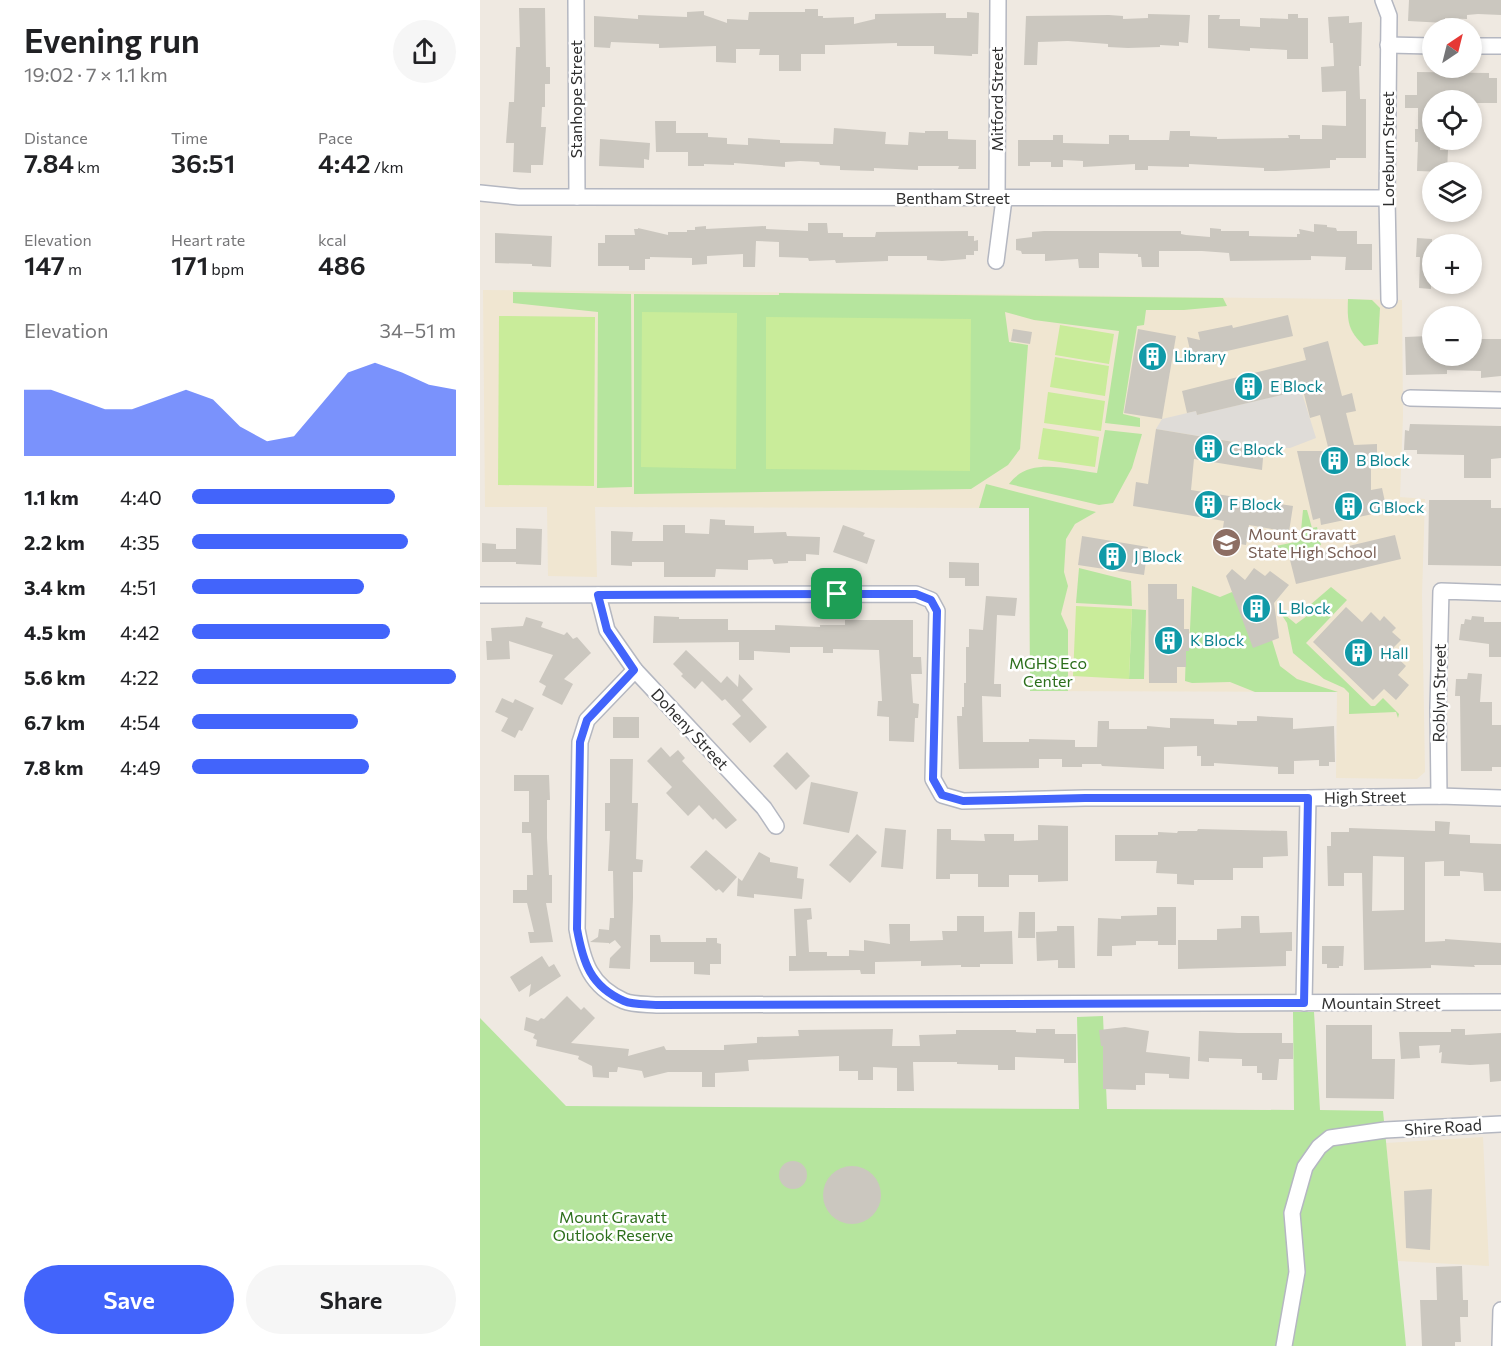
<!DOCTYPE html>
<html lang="en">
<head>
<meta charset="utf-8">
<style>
  :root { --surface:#fff; --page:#f6f6f6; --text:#202124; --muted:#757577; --accent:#4264fb }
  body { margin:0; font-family:Commissioner,sans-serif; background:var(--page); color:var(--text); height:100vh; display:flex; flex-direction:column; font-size:22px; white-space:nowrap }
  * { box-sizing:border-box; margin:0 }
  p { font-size:20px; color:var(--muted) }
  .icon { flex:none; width:33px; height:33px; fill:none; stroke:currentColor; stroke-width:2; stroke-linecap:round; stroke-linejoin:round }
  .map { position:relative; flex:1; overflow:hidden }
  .details { display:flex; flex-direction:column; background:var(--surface); width:480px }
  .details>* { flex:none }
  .needle { width:39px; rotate:35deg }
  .tools { position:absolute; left:942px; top:18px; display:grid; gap:12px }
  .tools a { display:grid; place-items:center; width:60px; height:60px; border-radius:50%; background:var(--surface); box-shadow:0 3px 9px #0003; font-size:30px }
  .pin { position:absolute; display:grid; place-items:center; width:51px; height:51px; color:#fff; margin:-26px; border-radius:12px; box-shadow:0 3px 9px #0006 }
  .round { display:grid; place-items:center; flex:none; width:63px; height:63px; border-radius:32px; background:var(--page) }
  .summary { display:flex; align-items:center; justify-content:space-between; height:102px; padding:0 24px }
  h1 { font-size:33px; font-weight:600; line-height:45px }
  .figures { display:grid; grid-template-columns:repeat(3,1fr); gap:9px; height:102px; padding:6px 24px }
  .figures div { display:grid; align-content:center }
  .figures b { font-size:26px; font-weight:600 }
  .figures small { font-size:16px; font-weight:400 }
  .figures p { font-size:16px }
  .chart { height:168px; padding:12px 24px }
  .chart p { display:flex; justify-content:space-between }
  .chart svg { width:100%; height:108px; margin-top:6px; fill:var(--accent); opacity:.7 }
  .primary-button { display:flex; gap:12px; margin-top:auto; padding:12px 24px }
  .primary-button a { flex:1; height:69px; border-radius:36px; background:var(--accent); color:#fff; font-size:24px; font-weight:600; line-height:69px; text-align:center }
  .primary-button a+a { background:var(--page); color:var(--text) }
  ul { padding:0 24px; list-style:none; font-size:20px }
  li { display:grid; grid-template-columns:96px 72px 1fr; align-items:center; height:45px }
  li i { height:15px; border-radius:8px; background:var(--accent) }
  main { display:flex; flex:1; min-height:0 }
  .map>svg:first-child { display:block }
  .education { fill:#f0e6d1 }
  .green { fill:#b6e59e }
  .pitch { fill:#c9ec9a }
  .plaza { fill:#dfdcd8 }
  .building { fill:#cbc7bf; fill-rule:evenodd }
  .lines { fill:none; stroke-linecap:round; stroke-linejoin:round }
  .minor-casing { stroke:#b4b7c1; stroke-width:18 }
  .minor { stroke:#fff; stroke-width:15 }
  .route-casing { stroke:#fff; stroke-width:12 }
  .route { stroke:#4264fb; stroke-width:8 }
  .labels { text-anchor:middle; stroke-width:5; stroke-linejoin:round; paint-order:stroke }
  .street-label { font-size:16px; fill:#2e2e2e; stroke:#fff }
  .culture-label { font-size:16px; fill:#0d838f; stroke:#fff; text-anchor:start }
  .education-label { font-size:16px; fill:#785e54; stroke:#fff; text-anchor:start }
  .park-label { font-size:16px; fill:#2c6e1b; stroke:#fff }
</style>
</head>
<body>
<main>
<section class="details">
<div class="summary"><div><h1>Evening run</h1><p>19:02 · 7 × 1.1 km</p></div><a class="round"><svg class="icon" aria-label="share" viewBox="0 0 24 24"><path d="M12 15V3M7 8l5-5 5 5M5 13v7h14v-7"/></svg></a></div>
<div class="figures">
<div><p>Distance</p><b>7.84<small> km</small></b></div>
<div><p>Time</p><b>36:51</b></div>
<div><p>Pace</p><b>4:42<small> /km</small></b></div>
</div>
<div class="figures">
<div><p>Elevation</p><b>147<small> m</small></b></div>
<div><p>Heart rate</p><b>171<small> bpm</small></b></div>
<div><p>kcal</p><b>486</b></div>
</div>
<div class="chart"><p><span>Elevation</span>34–51 m</p>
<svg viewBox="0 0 160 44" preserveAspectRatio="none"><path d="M0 44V17L10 17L20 21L30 25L40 25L50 21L60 17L70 21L80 32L90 38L100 36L110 23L120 10L130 6L140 10L150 15L160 17V44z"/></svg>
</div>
<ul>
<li><b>1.1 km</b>4:40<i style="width:77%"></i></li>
<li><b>2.2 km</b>4:35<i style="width:82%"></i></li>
<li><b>3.4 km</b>4:51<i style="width:65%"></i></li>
<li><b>4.5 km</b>4:42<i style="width:75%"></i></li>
<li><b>5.6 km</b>4:22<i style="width:100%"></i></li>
<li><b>6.7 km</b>4:54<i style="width:63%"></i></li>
<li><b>7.8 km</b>4:49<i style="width:67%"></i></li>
</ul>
<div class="primary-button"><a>Save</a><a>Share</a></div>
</section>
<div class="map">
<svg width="1021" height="1346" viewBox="0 0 1021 1346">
  <rect width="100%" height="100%" fill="#efe9e1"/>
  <!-- education -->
  <g class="education">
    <path d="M3,290L502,294L922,300L923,416L920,497L945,499L942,595L945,772L937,779L856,778L857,692L550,691L549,508L115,507L117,577L68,576L67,507H5Z"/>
    <path d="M1003,1137L1009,1266L918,1261L906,1143Z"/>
  </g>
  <!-- green -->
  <g class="green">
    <path d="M33,292L151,294L152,487L117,488L118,312L33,303Z"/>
    <path d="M299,293L743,298L747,306L704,310H666L664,325L657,326L643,414L660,418V427L625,423L639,331L554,320L525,312L529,342L548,345L540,449L528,465L491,489L154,494V294L299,295Z"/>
    <path d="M868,299L892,300L900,308L898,344L884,346C868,330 867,322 868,299Z"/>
    <path d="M625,430L662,434L652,468L633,503L619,505L529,484C549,456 589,470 617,473Z"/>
    <path d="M506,484L616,512L595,524L586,539L584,572L588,586L581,614L588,630V691H550L549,508H499Z"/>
    <path d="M823,510H827L832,528L837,527L841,545L800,556L791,547L820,541Z"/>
    <path d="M599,568L651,581L652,606L596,603Z"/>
    <path d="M712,586L740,597L752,592L792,640L800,666L817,679L858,692H775L750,682L712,683L705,681L706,651H709Z"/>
    <path d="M851,587L867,600L826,643L891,706H895L903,698L919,714L918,718L916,712L869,714V693L864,688L844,679L813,653L807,623L798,609L816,624L831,613L830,605Z"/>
    <path d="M652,609L666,610L664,679H649Z"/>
    <path d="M813,1012H834L840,1110L903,1111L926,1346H0V1018L86,1106L599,1109L597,1017L623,1016L627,1109L814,1110Z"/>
  </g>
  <!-- pitch -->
  <g class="pitch">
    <path d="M162,312L257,313L256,469L161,467Z"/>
    <path d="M19,316L115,317L114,486L18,485Z"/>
    <path d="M286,317L491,319L490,471L286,469Z"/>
    <path d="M580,325L634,334L629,364L575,355Z"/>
    <path d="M575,357L629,366L625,396L570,387Z"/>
    <path d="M568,392L625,401L621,431L564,423Z"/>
    <path d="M563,428L619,437L615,467L558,459Z"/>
    <path d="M596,606L652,609L649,679L593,676Z"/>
  </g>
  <!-- plaza -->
  <path class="plaza" d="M821,390L836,438L810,448L785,447L676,429L682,419L716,411L717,415Z"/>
  <!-- building -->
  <g class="building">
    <path d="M929,0H1021V15L998,14L987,15V19L965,18V23L928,21Z"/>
    <path d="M39,8H65L66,67H70V84H65V107H62L61,127H66L63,165H51V173L33,172L34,143H26L29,102H34L36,47H40Z"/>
    <path d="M325,9H338V16H343V18L374,17V24L395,19V14L466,13V18H487V12L499,13L498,54H492V56L454,54V46H417V43L351,45H345V54H321V71H299V55H279L280,49H256V63L236,62V46L179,48V44L131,42L130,48L114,47V16L158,19V15L207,17V12L224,11V15L247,23V19L268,20L269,12H325Z"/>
    <path d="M668,14L710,15L708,43L699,42V46L680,45V47L648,48L628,47V44L588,41L558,42L557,65H544L546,16L629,15L643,16V19L668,18Z"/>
    <path d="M808,14H818V18H828V59H807V50L770,48V51L728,48V15H740L739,19H760V26L780,27V18L808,19Z"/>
    <path d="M869,16V23L882,22L881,66H879L880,99H886V158H856V160H850V168L796,171H784V168L709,164V167L668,166V170H655V164L603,167V161L583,160V167H571V162H550V166H538V140H573V135H583V143L629,144V135H649V140H689L690,131H710V136L737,137V139L809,138L808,135H820V139H842V125L866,126V91L842,92L841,67L854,66L853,43H850L848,17Z"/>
    <path d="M937,72L1009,73V78H1017V103H992L989,99L952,100V140H960V150H968L967,172L937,171L938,142H935V129H938V108H925V95H937Z"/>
    <path d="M175,121H196V133H228V137L247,138V144L268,145V138L300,140V143L353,144L354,128L406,132L405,144L428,145L429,132L445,133V131H468V139L496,140V169H478L479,166H438V170L394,168V171L360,170V166L340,165L339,162L320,161L305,162V167L254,163V165L224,164V166H208V152H176Z"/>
    <path d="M120,139L170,143L169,160L164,159V168L119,166Z"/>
    <path d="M328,223H347L348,233H363V237H395L396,232L488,231V236H494V241L498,240V251H494V255H486V259L462,261L447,260V256H408V261L356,263L355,260L329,261L328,258L299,257V242L276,241L275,267H263V254L227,256V264L212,265V258L170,257V259H165V270H149V266H118V243H125V235H155L154,229H158V228L188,235V232H207V230H215V227L226,226V229L286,226V229L328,231Z"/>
    <path d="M834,224L847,225V227L856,228L857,231H877V244H892V270H865L866,257L831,256V260L750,261L749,253L722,251H679V267H662L661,257H658V254L619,253V268H599L598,259L565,261V254H542L541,251L536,250V239L552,237V232L564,231H701V234L706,235L730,237V228L741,229V231H769V236L817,237V234H820L819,229L834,232Z"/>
    <path d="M15,233L72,236L71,267L52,266V264L15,263Z"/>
    <path d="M937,238L952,239L951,289L939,288L940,257H936Z"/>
    <path d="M808,315L813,336L712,359L707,337L720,340L718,332L752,325L753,328Z"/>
    <path d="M533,329L552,332L550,344L531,341Z"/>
    <path d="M658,329L696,336L682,419L644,413Z"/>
    <path d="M949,336V356H992V339H1021V376L1001,378V371L967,370V374L926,375L925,337Z"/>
    <path d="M848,341L862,396L872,393L876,411L866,413L874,445L897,444V467H891V490L902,488L907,511L841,525L840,518L833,520L817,451H849L840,415L830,418L823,390L717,415L716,411L707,413L702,391L826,360L823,348Z"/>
    <path d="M930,424L1021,426V458L1011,459V478H984V455L937,454V450H924L925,430L929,431Z"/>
    <path d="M676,429L784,447L782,470L714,459L711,490L813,506L809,532L769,525L766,545L741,541L744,521L653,506L656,482L668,484Z"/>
    <path d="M949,500H1011V508H1021V566L948,565Z"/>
    <path d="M230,519L245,520V525L274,526V533L306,532L307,536L340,537L339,555L326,554V561H308V563L294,564L292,559L268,560V570L236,569L235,577H184V562H152V566L131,565V531L153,532L152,541H183V525H205V533L229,534Z"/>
    <path d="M363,525L385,533L383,536L395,540L387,564L353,552Z"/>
    <path d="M36,528L62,529L61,565L36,564V562H2V543L16,544V549H36Z"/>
    <path d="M915,535L921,559L816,584L810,560Z"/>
    <path d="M602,536L668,547L664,575L598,565Z"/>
    <path d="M469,562L499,563V586H485V578H469Z"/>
    <path d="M774,568L785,576L790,571L809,585L794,603L799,638L773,648L746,576L752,569L765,580Z"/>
    <path d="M668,584H697V599H704V629H709V651H706V667H697V683H669Z"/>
    <path d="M506,596L537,598L535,616L517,615L514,684H521V697L502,696L503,742H549V739L595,740V747H617L618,721H629V729H667V726L690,728V718L734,719V724L757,725V721H777V716L793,717L813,718V729L854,726L855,762H849V766H839V760L814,761V774H798V767L734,763V766H721V756H717V746L684,747V769L622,766L621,764H602V767H582V759H559V768L479,769L477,716H482V707H484V683H486V647H489V629L503,630Z"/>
    <path d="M866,607L882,622L891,612L900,621L904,616L916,628L912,632L921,640L910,651L926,666L918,675L929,685L916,700L904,689L893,700L833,642Z"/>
    <path d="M174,616L199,617V619H248V630H295V625L340,627V625H365V620H433V657H441L442,674H431L433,703L439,704L438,718H435L434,742L409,741V717L397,716L398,701H402L399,650L353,649V653H343V647H310V653L274,651V660H259V642L173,643Z"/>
    <path d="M992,616L1004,617V622H1021V657H1009V644L979,640L981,624H984L985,619L991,620Z"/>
    <path d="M46,617L63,622L61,627L84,635L87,632L93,639L97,637L111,653L84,679L93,684L82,705L62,695L66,686L59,682L73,655L29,641L30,659L7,660L6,641H12L11,628L43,626Z"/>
    <path d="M206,650L241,683L247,676L258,687L259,674L273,689L262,700L287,727L270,743L252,724L261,716L245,699L242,701L222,681L215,689L201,676L203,674L193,664Z"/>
    <path d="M988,673L1002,674L1000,702H1012V725H1021V767H1012V771H981L980,696H975L976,679H987Z"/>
    <path d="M22,698L33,703L35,699L54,708L42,731L39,730L35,738L21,731L28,718L15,712Z"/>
    <rect x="133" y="717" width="26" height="21"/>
    <path d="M181,747L190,757L198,750L205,758L202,761L257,820L246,829L235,818L233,820L219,805L208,816L186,793L192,787L167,761Z"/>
    <path d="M307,752L330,776L316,790L293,766Z"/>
    <path d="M130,759H153L152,803H158L156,859L163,860L162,872H153V898L150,969L129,968L130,958L141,947L135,940L129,944V943L110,942L118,937L119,929L129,930L130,918H134L133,871H128L130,831H125V803H130Z"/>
    <path d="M34,775H69L70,800H67V838L69,875H72V903H66L73,942L50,943L48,932H54L47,903H33V890H47V875H53L51,833H42V822H49V791H34Z"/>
    <path d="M331,782L378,792L369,833L323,824Z"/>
    <path d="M955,821L970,822L969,834L990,835V843L1021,844V891H1004L1003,873L980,871V876H964V861L945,862V942L965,941V939L1021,943V965H994L995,967L951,965V968L884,970L882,873H864V886H848L847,846H851V832H869V828L955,831ZM893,856L924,857V910L892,911Z"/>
    <path d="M558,825L588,826V881L558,882V875H529V887H498V874H470V879H456L457,829H471V840L505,841L504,834H534V841L558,840Z"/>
    <path d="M405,828L426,830L423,869L401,867Z"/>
    <path d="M718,829L807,831L808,856L783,857V868H753V880H714V885L697,884V874L676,873L677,861H635V835H678V832L697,833L698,831H717Z"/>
    <path d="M377,834L397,852L370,883L349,865Z"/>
    <path d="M226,850L257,877L243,893L239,889L236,891L210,867Z"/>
    <path d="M279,852L290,858V862L318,867L317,878L324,879L322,899L274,894V898L257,896L258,878L262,881Z"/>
    <path d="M677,907H696V945H678V941H656V945L632,946V956H617L618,918L641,919V916L677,915Z"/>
    <path d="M331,908L332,919L327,920L329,952H347V956H369V950L384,951V940L410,944L409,924H430V941L463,940L462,931H477V916H504V932L532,931L533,964H500V967H481V965L441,966V961L395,962V974H381L380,970L309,971V956H316L314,909Z"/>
    <path d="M539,912H555V938H538Z"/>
    <path d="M761,916H779L780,933L812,932V951H806V966L698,969V940H737V929L761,928Z"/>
    <path d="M577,926H594L595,968H578V960L557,961L556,932L577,931Z"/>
    <path d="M170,935H180L181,942H226V938H237V943L241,944V964H230V975L214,974V962H170Z"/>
    <path d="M842,946H864L863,966H859V968H847V964H842Z"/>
    <path d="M62,956L69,967L74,964L81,976L49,997L51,984L39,992L30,977Z"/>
    <path d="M87,996L101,1010L104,1007L115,1018L91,1043L149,1049L148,1056L184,1046L186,1050H244V1045L277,1043V1037L319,1036L318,1030L413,1029L412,1046H440L439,1035L476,1034V1030H536V1032L556,1033V1029H575V1034H596V1063H584V1059L535,1057V1070H518V1065L477,1064V1062H433L434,1091H417V1068L393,1067V1080H378V1071H359V1056L268,1060L269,1071L235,1073V1087H222V1072H188L164,1078L162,1071L138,1067L137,1072H129V1078L113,1077L112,1066L98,1059L99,1056L56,1046L57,1040L53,1038L55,1034L44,1030L46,1017L58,1021L61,1018L64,1019Z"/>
    <path d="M846,1025H892V1059H915L914,1099L846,1098Z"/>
    <path d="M645,1027L669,1031L666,1052L710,1057L709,1079L689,1078V1074L665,1073V1085H656V1090L623,1089V1046H621L619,1030Z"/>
    <path d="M971,1029H985V1035L1021,1033V1081L1010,1082L1009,1064L990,1065L961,1063L962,1052L959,1053L960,1045L939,1046L940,1058L921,1059L919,1032H971Z"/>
    <path d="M719,1031L758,1033H802V1043H813V1059H799L797,1080H782V1073H777V1066H762V1059L729,1058V1062L718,1061Z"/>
    <circle cx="313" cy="1175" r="14"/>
    <circle cx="372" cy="1195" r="29"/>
    <path d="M952,1189L950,1250L926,1248L924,1191Z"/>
    <path d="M982,1266L983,1300H988V1317H980L981,1342H975V1346H942L940,1300H957L956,1267Z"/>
  </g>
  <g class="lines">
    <defs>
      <g id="minor">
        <path d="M96,0L97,197"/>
        <path d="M903,0L909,16L907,198L909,300"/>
        <path d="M908,45L952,46"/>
        <path d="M992,46H1021"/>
        <path d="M0,193L39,197H97L907,198"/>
        <path d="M517,199L518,0"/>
        <path d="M516,261L524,199"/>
        <path d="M930,398L1021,400"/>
        <path d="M0,595L436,594L451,600L457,611L453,779L462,795L483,801L605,798H828L959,796L1021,798"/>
        <path d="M118,595L127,630L155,670L284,808L296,826"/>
        <path d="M155,670L107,720L100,742L97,929C103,962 110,986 144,1001C153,1005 167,1004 177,1005L1021,1002"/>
        <path d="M959,796L958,708L961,591L1021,593"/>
        <path d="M824,1003L828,798"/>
        <path d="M804,1346L817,1272L812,1213L825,1167L839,1147L850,1138L905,1130L1021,1124"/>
        <path d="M1020,1346L1021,1310"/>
      </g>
    </defs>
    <!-- minor casing -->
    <use href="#minor" class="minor-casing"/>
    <!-- minor -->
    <use href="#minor" class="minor"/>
  </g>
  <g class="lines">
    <defs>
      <path id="route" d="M357,594H436L451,600L457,611L453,779L462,795L483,801L605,798H828L824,1003L177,1005C167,1004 153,1005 144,1001C110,986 103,962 97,929L100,742L107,720L154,670L127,630L118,595Z"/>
    </defs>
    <!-- route casing -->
    <use href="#route" class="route-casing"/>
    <!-- route -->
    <use href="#route" class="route"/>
  </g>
  <!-- icons -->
  <defs>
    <symbol id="building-disc" viewBox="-11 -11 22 22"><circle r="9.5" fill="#0f9aa8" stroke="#fff"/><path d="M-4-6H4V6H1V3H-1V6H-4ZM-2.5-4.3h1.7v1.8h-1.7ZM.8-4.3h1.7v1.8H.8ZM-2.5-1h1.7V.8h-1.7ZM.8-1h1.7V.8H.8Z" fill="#fff"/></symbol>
    <symbol id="school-disc" viewBox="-11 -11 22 22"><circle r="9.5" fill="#8d6e63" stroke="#fff"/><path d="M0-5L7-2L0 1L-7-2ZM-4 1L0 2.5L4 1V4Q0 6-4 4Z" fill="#fff"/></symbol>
  </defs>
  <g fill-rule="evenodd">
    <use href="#building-disc" x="656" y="340" width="33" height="33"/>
    <use href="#building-disc" x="752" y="370" width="33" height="33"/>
    <use href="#building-disc" x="712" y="432" width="33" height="33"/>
    <use href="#building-disc" x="838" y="444" width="33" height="33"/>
    <use href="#building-disc" x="712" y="488" width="33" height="33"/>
    <use href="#building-disc" x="852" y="490" width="33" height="33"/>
    <use href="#school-disc" x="730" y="526" width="33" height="33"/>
    <use href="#building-disc" x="616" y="540" width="33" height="33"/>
    <use href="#building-disc" x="760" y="592" width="33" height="33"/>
    <use href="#building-disc" x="672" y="624" width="33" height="33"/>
    <use href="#building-disc" x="862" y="636" width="33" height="33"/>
  </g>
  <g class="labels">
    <!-- street labels -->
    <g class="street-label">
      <text transform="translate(96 99) rotate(-90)" y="6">Stanhope Street</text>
      <text transform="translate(517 99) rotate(-90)" y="6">Mitford Street</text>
      <text transform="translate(908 149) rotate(-90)" y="6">Loreburn Street</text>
      <text x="473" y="204">Bentham Street</text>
      <text transform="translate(959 693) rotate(-89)" y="6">Roblyn Street</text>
      <text transform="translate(210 729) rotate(47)" y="6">Doheny Street</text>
      <text transform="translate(885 797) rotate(-1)" y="6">High Street</text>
      <text x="901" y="1009">Mountain Street</text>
      <text transform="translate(963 1127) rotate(-4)" y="6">Shire Road</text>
    </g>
    <!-- culture labels -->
    <g class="culture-label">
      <text x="694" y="362">Library</text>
      <text x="790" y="392">E Block</text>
      <text x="749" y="455">C Block</text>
      <text x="876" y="466">B Block</text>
      <text x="749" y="510">F Block</text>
      <text x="889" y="513">G Block</text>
      <text x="654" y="562">J Block</text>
      <text x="798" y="614">L Block</text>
      <text x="710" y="646">K Block</text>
      <text x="900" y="659">Hall</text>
    </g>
    <!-- education labels -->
    <g class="education-label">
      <text x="768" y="540">Mount Gravatt<tspan x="768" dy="18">State High School</tspan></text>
    </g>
    <!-- park labels -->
    <g class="park-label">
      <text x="568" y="669">MGHS Eco<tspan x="568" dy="18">Center</tspan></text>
      <text x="133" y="1223">Mount Gravatt<tspan x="133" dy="18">Outlook Reserve</tspan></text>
    </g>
  </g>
</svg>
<div class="tools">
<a><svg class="needle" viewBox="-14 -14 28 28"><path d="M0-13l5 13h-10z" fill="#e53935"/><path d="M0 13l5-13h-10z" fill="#757577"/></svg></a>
<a><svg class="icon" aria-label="locate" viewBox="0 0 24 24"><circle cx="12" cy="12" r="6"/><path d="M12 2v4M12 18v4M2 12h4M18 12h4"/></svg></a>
<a><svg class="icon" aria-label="layers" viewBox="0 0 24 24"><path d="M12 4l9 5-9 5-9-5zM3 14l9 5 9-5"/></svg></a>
<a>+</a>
<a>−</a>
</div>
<div class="pin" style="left:357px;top:594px;background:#1e9e55"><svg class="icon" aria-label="arrive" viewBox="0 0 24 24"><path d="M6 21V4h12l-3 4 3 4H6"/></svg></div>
</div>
</main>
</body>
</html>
